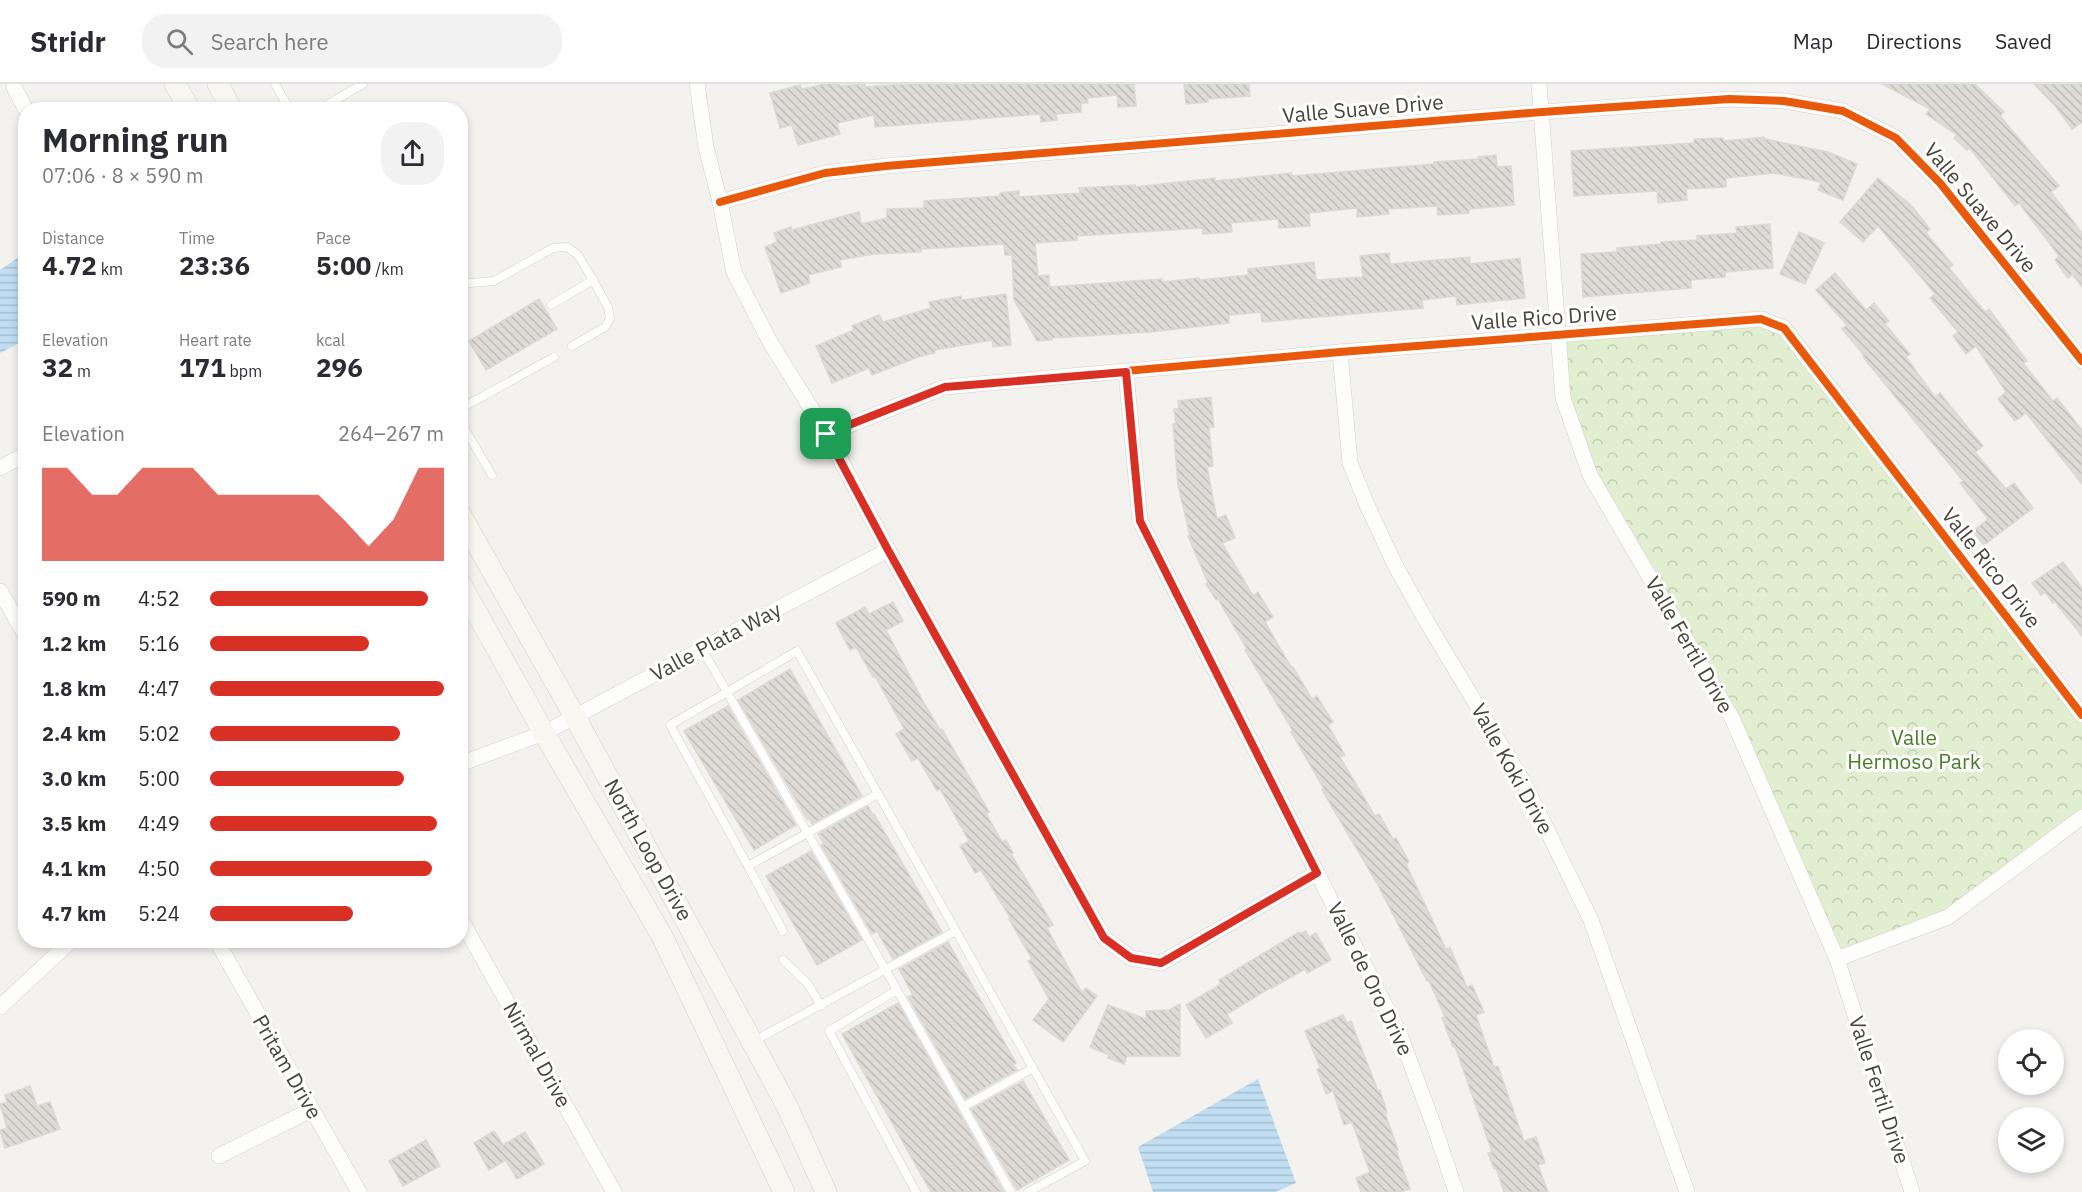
<!DOCTYPE html>
<html lang="en">
<head>
<meta charset="utf-8">
<style>
  :root { --surface:#fff; --page:#f2f2f3; --text:#2b2b33; --muted:#7c7c81; --line:#e1e1e2; --accent:#d93025 }
  body { margin:0; font-family:"IBM Plex Sans",sans-serif; background:var(--page); color:var(--text); height:100vh; display:flex; flex-direction:column; font-size:22px; white-space:nowrap }
  * { box-sizing:border-box; margin:0 }
  p { font-size:20px; color:var(--muted) }
  .icon { flex:none; width:33px; height:33px; fill:none; stroke:currentColor; stroke-width:2; stroke-linecap:round; stroke-linejoin:round }
  .map { position:relative; flex:1; overflow:hidden }
  .drawer { position:absolute; left:18px; top:18px; width:450px; height:846px; display:flex; flex-direction:column; background:var(--surface); border-radius:24px; box-shadow:0 3px 9px #0003 }
  .drawer>* { flex:none }
  .tools { position:absolute; left:1998px; top:945px; display:grid; gap:12px }
  .tools a { display:grid; place-items:center; width:66px; height:66px; border-radius:50%; background:var(--surface); box-shadow:0 3px 9px #0003; font-size:30px }
  .pin { position:absolute; display:grid; place-items:center; width:51px; height:51px; color:#fff; margin:-26px; border-radius:12px; box-shadow:0 3px 9px #0006 }
  .round { display:grid; place-items:center; flex:none; width:63px; height:63px; border-radius:24px; background:var(--page) }
  .overview { display:flex; align-items:center; justify-content:space-between; height:102px; padding:0 24px }
  h1 { font-size:33px; font-weight:700; line-height:45px }
  .stats { display:grid; grid-template-columns:repeat(3,1fr); gap:9px; height:102px; padding:6px 24px }
  .stats div { display:grid; align-content:center }
  .stats b { font-size:26px; font-weight:700 }
  .stats small { font-size:16px; font-weight:400 }
  .stats p { font-size:16px }
  .chart { height:168px; padding:12px 24px }
  .chart p { display:flex; justify-content:space-between }
  .chart svg { width:100%; height:108px; margin-top:6px; fill:var(--accent); opacity:.7 }
  ul { padding:0 24px; list-style:none; font-size:20px }
  li { display:grid; grid-template-columns:96px 72px 1fr; align-items:center; height:45px }
  li i { height:15px; border-radius:8px; background:var(--accent) }
  header { display:flex; align-items:center; gap:36px; box-sizing:border-box; height:84px; padding:0 30px; background:var(--surface); border-bottom:2px solid var(--line) }
  header strong { font-size:28px }
  nav { display:flex; gap:33px; margin-inline-start:auto; font-size:21px }
  .search { width:420px; height:54px; background:var(--page); display:flex; align-items:center; gap:15px; box-sizing:border-box; padding:0 21px; border-radius:24px; color:var(--muted); font-size:22px }
  .map>svg:first-child { display:block }
  .park { fill:url(#park-crowns) }
  .water { fill:url(#water-rules) }
  .building { fill:url(#building-back-hatch); stroke:#dcd9d4; stroke-width:1.5 }
  .lines { fill:none; stroke-linecap:round; stroke-linejoin:round }
  .lane-casing { stroke:#d2d0cb; stroke-width:9 }
  .street-casing { stroke:#d2d0cb; stroke-width:16 }
  .secondary-casing { stroke:#d3cfc5; stroke-width:22 }
  .lane { stroke:#fdfdfc; stroke-width:8 }
  .street { stroke:#fdfdfc; stroke-width:15 }
  .secondary { stroke:#f7f6f1; stroke-width:21 }
  .cycleway-casing { stroke:#fff; stroke-width:11 }
  .cycleway { stroke:#e8590c; stroke-width:8 }
  .route-casing { stroke:#fff; stroke-width:12 }
  .route { stroke:#d93025; stroke-width:8 }
  .labels { text-anchor:middle; stroke-width:6; stroke-linejoin:round; paint-order:stroke }
  .street-label { font-size:21px; fill:#4b4439; stroke:#fff }
  .park-label { font-size:21px; fill:#4a7f2a; stroke:#fff }
</style>
</head>
<body>
<header>
<strong>Stridr</strong>
<div class="search"><svg class="icon" aria-label="search" viewBox="0 0 24 24"><circle cx="10" cy="10" r="6"/><path d="M15 15l6 6"/></svg>Search here</div>
<nav><a>Map</a><a>Directions</a><a>Saved</a></nav>
</header>
<div class="map">
<svg width="2082" height="1108" viewBox="0 0 2082 1108">
  <defs>
    <pattern id="park-crowns" width="20" height="18" patternUnits="userSpaceOnUse" patternTransform="scale(1.5)"><rect width="20" height="18" fill="#e1eecf"/><path d="M2 6a3 3 0 1 1 6 0M12 15a3 3 0 1 1 6 0" fill="none" stroke="#c3cdb2"/></pattern>
    <pattern id="water-rules" width="6" height="5" patternUnits="userSpaceOnUse" patternTransform="scale(1.5)"><rect width="6" height="5" fill="#c0ddf1"/><path d="M0 2.5h6" fill="none" stroke="#a6bfcf"/></pattern>
    <pattern id="building-back-hatch" width="6" height="6" patternUnits="userSpaceOnUse" patternTransform="scale(1.5)"><rect width="6" height="6" fill="#dedbd6"/><path d="M-1 5l2 2M0 0l6 6M5-1l2 2" fill="none" stroke="#c0bdb8"/></pattern>
  </defs>
  <rect width="100%" height="100%" fill="#f4f2ee"/>
  <!-- park -->
  <path class="park" d="M1761,235L1784,244L2082,631V733L1948,833L1837,875L1732,634L1590,391L1563,314L1558,252Z"/>
  <!-- water -->
  <g class="water">
    <path d="M25,169V256L0,269V186Z"/>
    <path d="M1258,995L1296,1099L1275,1108H1153L1138,1063Z"/>
  </g>
  <!-- building -->
  <g class="building">
    <path d="M826,0H839L840,2L865,0V3L905,0H1134L1136,22L1118,23L1117,11L1087,14L1088,19H1081V28L1056,30L1057,36L1041,38L1040,30L875,43L874,31L837,39L840,50L798,61L792,41L780,44L770,9L800,1L802,5Z"/>
    <path d="M1184,0H1249L1250,12L1207,15L1208,18L1186,20Z"/>
    <path d="M1882,0H1975L2004,28L2000,32L2059,102L2051,108L2082,149V203L2072,190L2068,194L2055,176L2059,172L2019,119L2015,122L1969,63L1967,66L1954,54L1957,51L1926,30L1930,25Z"/>
    <path d="M2034,0H2082V38L2072,45L2056,23Z"/>
    <path d="M1764,53L1765,55L1828,68L1857,80L1843,116L1818,106L1821,98L1774,89L1726,94V103L1686,105L1687,116L1658,119L1657,107L1574,112L1571,67L1694,59V55L1723,54L1724,57Z"/>
    <path d="M1496,71L1497,83L1511,82L1514,121L1469,125V129L1438,131L1437,122L1388,125L1389,130L1357,133V124L1309,129L1310,142L1279,144L1278,135L1231,139L1232,148L1203,150L1202,144L1077,152V156L1035,159L1038,192L1049,191V203L1162,195V198L1199,194L1200,196L1248,191V185L1314,178L1316,196L1363,193L1360,172L1389,169L1390,180L1470,173V180L1520,174L1525,214L1457,221L1456,212L1422,216L1423,224L1262,238L1261,228L1229,231V239L1150,248L1052,254V256L1037,257L1014,216L1012,171H1005L1004,160L921,165V168L874,170L840,176L841,183L808,191L810,199L781,209L765,163L777,158L774,149L791,143L792,146L859,128L861,140L887,134V125L924,124V117L1000,112V109L1019,107V113L1080,109L1079,104L1096,103L1135,101V103L1215,94V97L1292,89V92L1434,80V78L1479,75L1478,73Z"/>
    <path d="M1878,94L1912,122L1930,145L1926,149L1953,181L1949,184L1985,228L1989,225L2027,277L2023,279L2053,317L2057,314L2082,346V400L2026,329L2015,337L1998,315L2006,308L1976,262L1966,270L1953,252L1958,248L1930,214L1935,210L1878,142L1863,158L1840,138Z"/>
    <path d="M1770,140L1773,184L1725,188V193L1691,196V204L1583,213L1581,170L1617,168V164L1661,160V158L1697,156V152L1737,149L1736,143Z"/>
    <path d="M1799,148L1824,159L1805,200L1780,190Z"/>
    <path d="M1835,189L1866,226L1874,219L1889,237L1885,240L1910,270L1906,273L1935,313L1940,309L1983,362L1975,368L2006,405L2014,399L2033,424L1984,461L1973,447L1988,435L1960,399L1963,397L1863,273L1864,271L1842,245L1847,241L1816,206Z"/>
    <path d="M1006,210L1011,261L993,263L992,256L935,266V269L918,273L872,291L869,284L832,299L816,262L854,246L852,242L879,231L883,238L931,224L929,218L961,212L962,216Z"/>
    <path d="M539,215L557,245L486,286L469,257Z"/>
    <path d="M1211,313L1214,343H1209L1213,382L1207,383L1217,435L1226,431L1235,454L1222,459L1253,512L1258,508L1273,533L1265,538L1291,583H1293L1312,615L1317,612L1333,638L1328,641L1345,671L1340,673L1375,732L1379,730L1393,755L1396,754L1409,778L1406,780L1446,865L1450,864L1467,903L1472,901L1484,928L1476,931L1494,983L1498,982L1524,1057L1536,1053L1545,1079L1538,1081L1548,1108H1504L1496,1084L1494,1085L1488,1069L1492,1068L1455,962L1453,963L1442,934L1445,933L1429,897H1427L1378,801L1322,706L1324,705L1291,648L1293,647L1245,566L1247,565L1218,515L1216,516L1206,500L1208,499L1188,452H1190L1178,401L1173,340H1176L1174,325L1179,324L1178,317Z"/>
    <path d="M2063,478L2082,504V552L2055,518L2053,519L2045,508L2041,511L2032,499Z"/>
    <path d="M893,518L903,537L886,546L924,619L940,646L942,645L989,728L986,729L1002,758L1006,756L1013,769L1011,770L1053,841L1047,844L1082,909L1086,904L1097,912L1063,958L1033,936L1049,915L1028,877L1032,875L1009,835H1011L981,786L975,789L960,762L969,757L940,705L937,707L918,674L912,677L896,650L904,645L875,592L873,593L856,563L850,566L836,539L865,523L869,530Z"/>
    <path d="M790,585L862,712L812,740L809,734L807,735L738,616Z"/>
    <path d="M728,622L796,741L754,766L684,647Z"/>
    <path d="M868,722L873,731L874,730L942,848L893,875L877,847L872,850L821,761L824,760L818,750Z"/>
    <path d="M811,767L862,856L817,881L766,792Z"/>
    <path d="M1306,847L1309,853L1316,849L1331,876L1307,889L1305,885L1272,904V903L1227,930L1232,939L1206,954L1186,921L1221,900L1219,896L1299,848L1300,850Z"/>
    <path d="M948,858L1016,979L1013,981L1017,986L965,1015L908,913L913,911L899,885Z"/>
    <path d="M898,919L958,1026L1004,1108H931L842,950Z"/>
    <path d="M1180,920V972H1127L1124,980L1108,974L1109,971L1090,963L1108,921L1146,935V927L1169,926Z"/>
    <path d="M1343,931L1347,939L1351,937L1378,1007L1380,1006L1387,1029H1385L1398,1066H1396L1410,1105L1400,1108H1361L1356,1094L1370,1088L1352,1038L1344,1041L1333,1007L1326,1010L1317,985L1320,984L1305,947Z"/>
    <path d="M1023,997L1069,1076L1017,1106L971,1025Z"/>
    <path d="M30,1002L37,1022L50,1018L60,1045L5,1064L0,1046L7,1044L0,1020L7,1018L5,1011Z"/>
    <path d="M494,1047L503,1061L525,1048L544,1080L517,1095L506,1076L489,1086L474,1059Z"/>
    <path d="M426,1056L440,1082L403,1102L389,1077Z"/>
  </g>
  <g class="lines">
    <defs>
      <g id="lane">
        <path d="M275,0L290,26"/>
        <path d="M318,26L363,0"/>
        <path d="M460,200L494,197L553,164L567,163L578,171L593,196"/>
        <path d="M551,221L593,196L608,223L610,235L605,243L572,262"/>
        <path d="M460,272H461"/>
        <path d="M460,325L554,273"/>
        <path d="M460,337L492,391"/>
        <path d="M702,565L727,608L670,641L748,782L878,710"/>
        <path d="M748,782L783,847"/>
        <path d="M783,876L808,900L821,922"/>
        <path d="M897,906L727,608L797,567L956,847"/>
        <path d="M754,957L956,847L1085,1077L1028,1108"/>
        <path d="M963,1023L1033,984"/>
        <path d="M916,1108L829,947L897,906L1011,1108"/>
      </g>
      <g id="street">
        <path d="M697,0L706,63L720,118L734,188L770,258L827,350L888,466L1104,854L1131,874L1161,879L1317,789"/>
        <path d="M1539,0L1563,314L1590,391L1732,634L1837,875L1912,1108"/>
        <path d="M14,3L26,26"/>
        <path d="M720,118L825,89L886,82L1542,28L1729,15L1784,17L1843,27L1896,54L1940,99L2082,277"/>
        <path d="M1340,268L1350,379L1367,421L1395,481L1428,540L1525,701L1591,836L1687,1108"/>
        <path d="M1126,288L1140,437L1317,789L1399,948L1435,1045L1456,1108"/>
        <path d="M827,350L945,303L1340,268L1761,235L1784,244L2082,631"/>
        <path d="M0,384L26,370"/>
        <path d="M0,507L26,552"/>
        <path d="M460,680L544,649L888,466"/>
        <path d="M460,834L614,1108"/>
        <path d="M216,856L359,1108"/>
        <path d="M1837,875L1948,833L2082,733"/>
        <path d="M0,923L72,856"/>
        <path d="M219,1072L311,1026"/>
      </g>
      <g id="secondary">
        <path d="M175,0L190,26"/>
        <path d="M218,0L232,26"/>
        <path d="M460,430L575,633L787,1022L826,1108"/>
        <path d="M460,499L544,649L662,852L784,1108"/>
      </g>
    </defs>
    <!-- lane casing -->
    <use href="#lane" class="lane-casing"/>
    <!-- street casing -->
    <use href="#street" class="street-casing"/>
    <!-- secondary casing -->
    <use href="#secondary" class="secondary-casing"/>
    <!-- lane -->
    <use href="#lane" class="lane"/>
    <!-- street -->
    <use href="#street" class="street"/>
    <!-- secondary -->
    <use href="#secondary" class="secondary"/>
    <defs>
      <g id="cycleway">
        <path d="M720,118L825,89L886,82L1542,28L1729,15L1784,17L1843,27L1896,54L1940,99L2082,277"/>
        <path d="M827,350L945,303L1340,268L1761,235L1784,244L2082,631"/>
      </g>
    </defs>
    <!-- cycleway casing -->
    <use href="#cycleway" class="cycleway-casing"/>
    <!-- cycleway -->
    <use href="#cycleway" class="cycleway"/>
  </g>
  <g class="lines">
    <defs>
      <path id="route" d="M1126,288L1140,437L1317,789L1161,879L1131,874L1104,854L888,466L826,350L945,303Z"/>
    </defs>
    <!-- route casing -->
    <use href="#route" class="route-casing"/>
    <!-- route -->
    <use href="#route" class="route"/>
  </g>
  <g class="labels">
    <!-- street labels -->
    <g class="street-label">
      <text transform="translate(1363 25) rotate(-5)" y="7">Valle Suave Drive</text>
      <text transform="translate(1980 124) rotate(50)" y="7">Valle Suave Drive</text>
      <text transform="translate(1544 234) rotate(-4)" y="7">Valle Rico Drive</text>
      <text transform="translate(1991 484) rotate(52)" y="7">Valle Rico Drive</text>
      <text transform="translate(716 558) rotate(-28)" y="7">Valle Plata Way</text>
      <text transform="translate(1689 561) rotate(60)" y="7">Valle Fertil Drive</text>
      <text transform="translate(1512 685) rotate(61)" y="7">Valle Koki Drive</text>
      <text transform="translate(648 766) rotate(61)" y="7">North Loop Drive</text>
      <text transform="translate(1370 895) rotate(64)" y="7">Valle de Oro Drive</text>
      <text transform="translate(537 971) rotate(61)" y="7">Nirmal Drive</text>
      <text transform="translate(287 983) rotate(60)" y="7">Pritam Drive</text>
      <text transform="translate(1879 1006) rotate(72)" y="7">Valle Fertil Drive</text>
    </g>
    <!-- park labels -->
    <g class="park-label">
      <text x="1914" y="661">Valle<tspan x="1914" dy="24">Hermoso Park</tspan></text>
    </g>
  </g>
</svg>
<div class="tools">
<a><svg class="icon" aria-label="locate" viewBox="0 0 24 24"><circle cx="12" cy="12" r="6"/><path d="M12 2v4M12 18v4M2 12h4M18 12h4"/></svg></a>
<a><svg class="icon" aria-label="layers" viewBox="0 0 24 24"><path d="M12 4l9 5-9 5-9-5zM3 14l9 5 9-5"/></svg></a>
</div>
<div class="pin" style="left:826px;top:350px;background:#1e9e55"><svg class="icon" aria-label="arrive" viewBox="0 0 24 24"><path d="M6 21V4h12l-3 4 3 4H6"/></svg></div>
<section class="drawer">
<div class="overview"><div><h1>Morning run</h1><p>07:06 · 8 × 590 m</p></div><a class="round"><svg class="icon" aria-label="share" viewBox="0 0 24 24"><path d="M12 15V3M7 8l5-5 5 5M5 13v7h14v-7"/></svg></a></div>
<div class="stats">
<div><p>Distance</p><b>4.72<small> km</small></b></div>
<div><p>Time</p><b>23:36</b></div>
<div><p>Pace</p><b>5:00<small> /km</small></b></div>
</div>
<div class="stats">
<div><p>Elevation</p><b>32<small> m</small></b></div>
<div><p>Heart rate</p><b>171<small> bpm</small></b></div>
<div><p>kcal</p><b>296</b></div>
</div>
<div class="chart"><p><span>Elevation</span>264–267 m</p>
<svg viewBox="0 0 160 44" preserveAspectRatio="none"><path d="M0 44V6L10 6L20 17L30 17L40 6L50 6L60 6L70 17L80 17L90 17L100 17L110 17L120 27L130 38L140 27L150 6L160 6V44z"/></svg>
</div>
<ul>
<li><b>590 m</b>4:52<i style="width:93%"></i></li>
<li><b>1.2 km</b>5:16<i style="width:68%"></i></li>
<li><b>1.8 km</b>4:47<i style="width:100%"></i></li>
<li><b>2.4 km</b>5:02<i style="width:81%"></i></li>
<li><b>3.0 km</b>5:00<i style="width:83%"></i></li>
<li><b>3.5 km</b>4:49<i style="width:97%"></i></li>
<li><b>4.1 km</b>4:50<i style="width:95%"></i></li>
<li><b>4.7 km</b>5:24<i style="width:61%"></i></li>
</ul>
</section>
</div>
</body>
</html>
